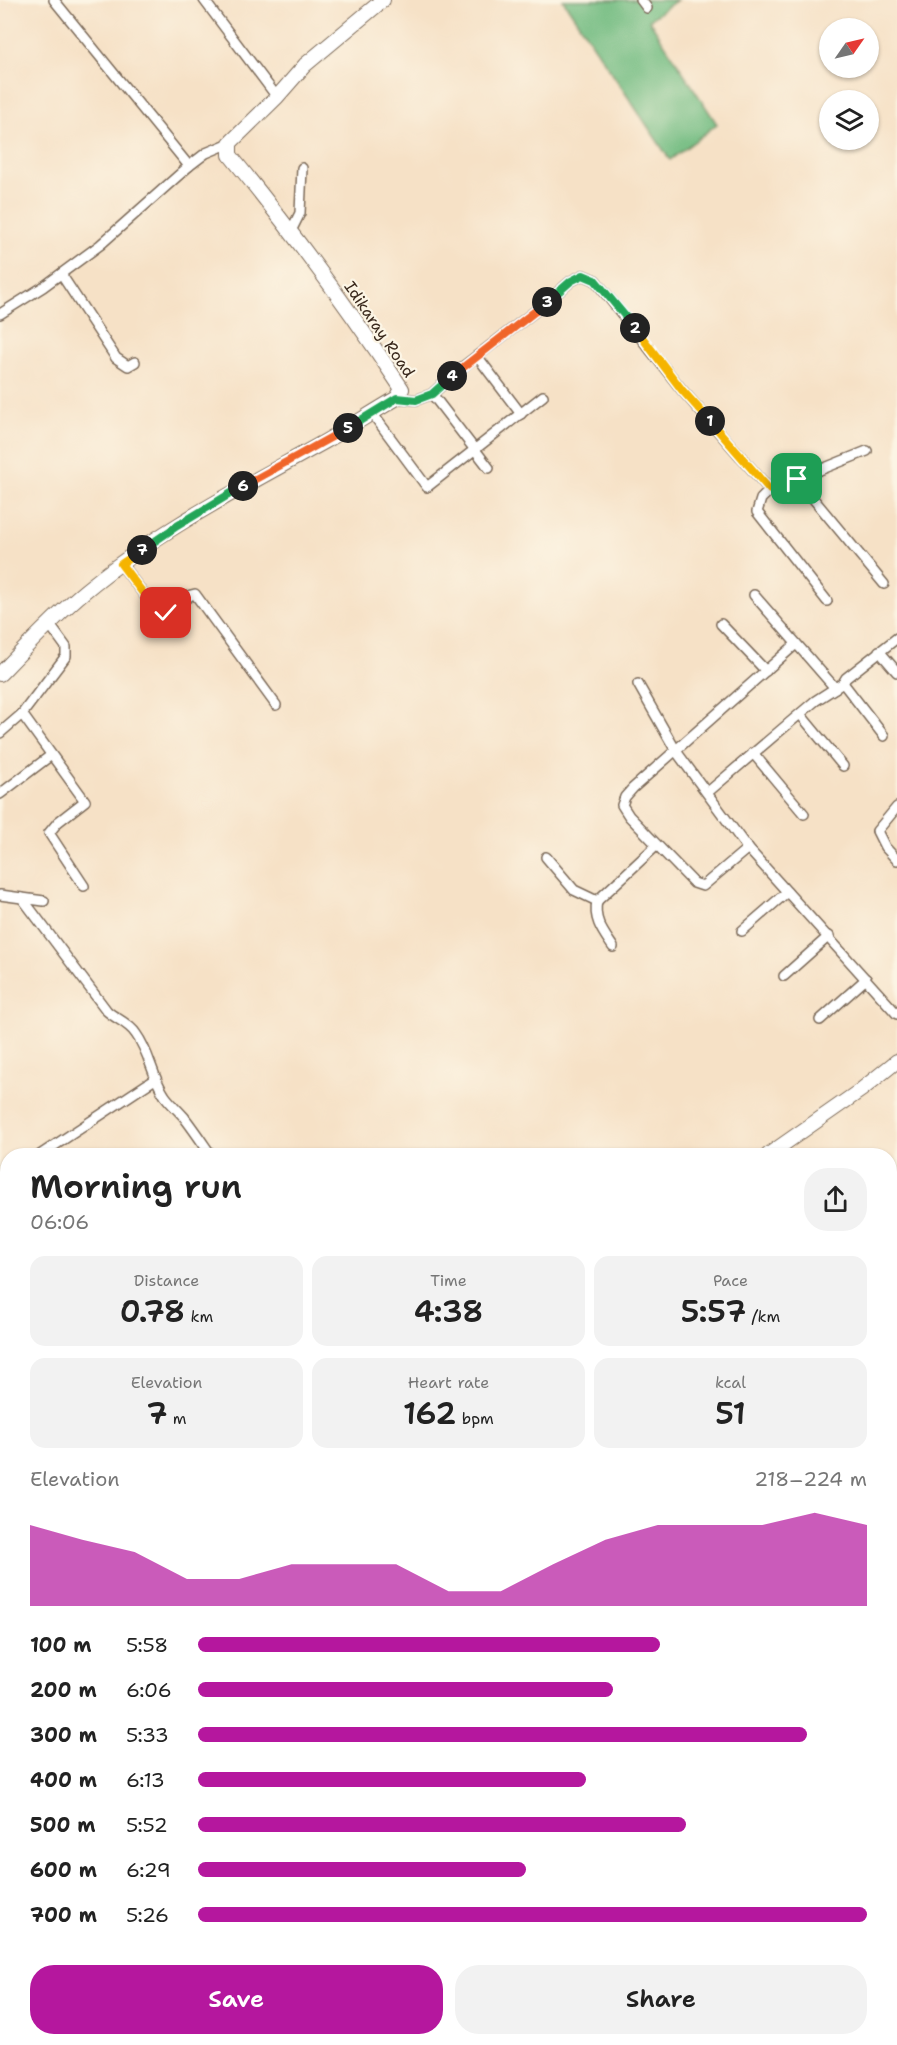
<!DOCTYPE html>
<html lang="en">
<head>
<meta charset="utf-8">
<style>
  :root { --surface:#fff; --page:#f2f2f2; --text:#222; --muted:#767676; --accent:#b5179e }
  body { margin:0; font-family:"Shantell Sans",sans-serif; background:var(--page); color:var(--text); height:100vh; display:flex; flex-direction:column; font-size:22px; white-space:nowrap }
  * { box-sizing:border-box; margin:0 }
  p { font-size:20px; color:var(--muted) }
  .icon { flex:none; width:33px; height:33px; fill:none; stroke:currentColor; stroke-width:2; stroke-linecap:round; stroke-linejoin:round }
  .map { position:relative; flex:1; overflow:hidden }
  .drawer { position:absolute; left:0px; top:1148px; width:897px; height:898px; display:flex; flex-direction:column; background:var(--surface); border-radius:24px 24px 0 0; box-shadow:0 2px 4px #0004 }
  .drawer>* { flex:none }
  .needle { width:39px; rotate:56deg }
  .fabs { position:absolute; left:819px; top:18px; display:grid; gap:12px }
  .fabs a { display:grid; place-items:center; width:60px; height:60px; border-radius:50%; background:var(--surface); box-shadow:0 2px 4px #0004; font-size:30px }
  .pin { position:absolute; display:grid; place-items:center; width:51px; height:51px; color:#fff; margin:-26px; border-radius:12px; box-shadow:0 3px 9px #0006 }
  .km { position:absolute; width:30px; height:30px; margin:-15px; border-radius:50%; background:#222; color:#fff; font-size:16px; line-height:30px; text-align:center }
  .round { display:grid; place-items:center; flex:none; width:63px; height:63px; border-radius:24px; background:var(--page) }
  .head { display:flex; align-items:center; justify-content:space-between; height:102px; padding:0 30px }
  h1 { font-size:33px; font-weight:600; line-height:45px }
  .stats { display:grid; grid-template-columns:repeat(3,1fr); gap:9px; height:102px; padding:6px 30px }
  .stats div { display:grid; align-content:center; border-radius:15px; background:var(--page); text-align:center }
  .stats b { font-size:30px; font-weight:600 }
  .stats small { font-size:16px; font-weight:400 }
  .stats p { font-size:16px }
  .chart { height:168px; padding:12px 30px }
  .chart p { display:flex; justify-content:space-between }
  .chart svg { width:100%; height:108px; margin-top:6px; fill:var(--accent); opacity:.7 }
  .action { display:flex; gap:12px; margin-top:auto; padding:12px 30px }
  .action a { flex:1; height:69px; border-radius:24px; background:var(--accent); color:#fff; font-size:24px; font-weight:600; line-height:69px; text-align:center }
  .action a+a { background:var(--page); color:var(--text) }
  ul { padding:0 30px; list-style:none; font-size:20px }
  li { display:grid; grid-template-columns:96px 72px 1fr; align-items:center; height:45px }
  li i { height:15px; border-radius:8px; background:var(--accent) }
  .map>svg:first-child { display:block }
  .forest { fill:#77be84; stroke:#597451; stroke-width:1.5 }
  .lines { fill:none; stroke-linecap:round; stroke-linejoin:round }
  .street-casing { stroke:#7c6a59; stroke-width:12 }
  .secondary-casing { stroke:#7c6a59; stroke-width:16 }
  .street { stroke:#fff; stroke-width:9 }
  .secondary { stroke:#fff; stroke-width:14 }
  .split-1-casing { stroke:#fff; stroke-width:12 }
  .split-2-casing { stroke:#fff; stroke-width:12 }
  .split-3-casing { stroke:#fff; stroke-width:12 }
  .split-4-casing { stroke:#fff; stroke-width:12 }
  .split-5-casing { stroke:#fff; stroke-width:12 }
  .split-6-casing { stroke:#fff; stroke-width:12 }
  .split-7-casing { stroke:#fff; stroke-width:12 }
  .split-8-casing { stroke:#fff; stroke-width:12 }
  .split-1 { stroke:#f5b400; stroke-width:8 }
  .split-2 { stroke:#f5b400; stroke-width:8 }
  .split-3 { stroke:#22a559; stroke-width:8 }
  .split-4 { stroke:#f0652b; stroke-width:8 }
  .split-5 { stroke:#22a559; stroke-width:8 }
  .split-6 { stroke:#f0652b; stroke-width:8 }
  .split-7 { stroke:#22a559; stroke-width:8 }
  .split-8 { stroke:#f5b400; stroke-width:8 }
  .labels { text-anchor:middle; stroke-width:4.5; stroke-linejoin:round; paint-order:stroke }
  .street-label { font-size:16px; fill:#3b2a1e; stroke:#fcf5e5 }
</style>
</head>
<body>
<div class="map">
<svg width="897" height="2045" viewBox="0 0 897 2045">
  <rect width="100%" height="100%" fill="#fcf5e5"/>
  <filter id="ink" filterUnits="userSpaceOnUse"><feTurbulence type="fractalNoise" baseFrequency=".0167" numOctaves="2"/><feDisplacementMap in="SourceGraphic" scale="12" xChannelSelector="R" yChannelSelector="G"/><feConvolveMatrix kernelMatrix="1 2 1 2 8 2 1 2 1" color-interpolation-filters="sRGB"/></filter>
  <filter id="wash" filterUnits="userSpaceOnUse"><feTurbulence type="fractalNoise" baseFrequency=".008" numOctaves="4" result="noise"/><feDisplacementMap in="SourceGraphic" scale="24" xChannelSelector="R" yChannelSelector="G"/><feGaussianBlur stdDeviation="1.35" result="paint"/><feColorMatrix in="noise" values="0 0 0 0 0 0 0 0 0 0 0 0 0 0 0 0 0 1.4 0 .05"/><feComposite in="paint" operator="in"/></filter>
  <g filter="url(#wash)">
    <rect width="100%" height="100%" fill="#f6e1c6"/>
    <!-- forest -->
    <path class="forest" d="M563,0H677L649,20L717,124L670,160Z"/>
  </g>
  <g filter="url(#ink)">
    <g class="lines">
      <defs>
        <g id="street">
          <path d="M54,0L189,166"/>
          <path d="M204,0L277,97"/>
          <path d="M641,0L647,8"/>
          <path d="M291,231L300,213L302,168"/>
          <path d="M61,274L116,358L128,366L135,362"/>
          <path d="M0,314L43,287L100,245L189,166L206,153L230,143"/>
          <path d="M477,356L521,414"/>
          <path d="M432,394L489,468"/>
          <path d="M397,398L416,400L432,394L460,369L542,306L571,281L583,275L595,280L682,390L770,490L867,451"/>
          <path d="M372,413L427,487L543,396"/>
          <path d="M797,479L884,584"/>
          <path d="M770,490L761,499L757,512L827,601"/>
          <path d="M121,564L158,613L162,615L191,595L195,594L276,705"/>
          <path d="M754,595L835,688"/>
          <path d="M721,624L766,671"/>
          <path d="M879,651L897,672"/>
          <path d="M843,683L884,736"/>
          <path d="M638,684L676,751L745,845L897,1014"/>
          <path d="M22,714L85,801L58,822L49,833L84,886"/>
          <path d="M800,714L843,766"/>
          <path d="M0,733L22,714L66,656V647L50,625"/>
          <path d="M753,753L804,814"/>
          <path d="M708,792L815,701L843,683L846,678L897,638"/>
          <path d="M0,794L50,756"/>
          <path d="M897,807L877,831L885,847L897,860"/>
          <path d="M748,848L703,886L694,883L629,816L622,805L625,797L633,788L796,644"/>
          <path d="M546,857L574,890L597,901L656,846"/>
          <path d="M0,895L22,898"/>
          <path d="M44,901L22,898L107,1011C116,1019 129,1023 136,1034C150,1053 152,1077 165,1096C171,1104 178,1110 184,1117C194,1130 202,1142 211,1155"/>
          <path d="M597,901C593,920 603,932 613,947"/>
          <path d="M742,931L787,892"/>
          <path d="M784,976L829,936"/>
          <path d="M820,1020L866,979"/>
          <path d="M40,1155L155,1079"/>
          <path d="M0,1181L8,1176"/>
          <path d="M0,1415L8,1425"/>
          <path d="M890,1420L897,1431"/>
          <path d="M0,1480L8,1475"/>
          <path d="M0,1561L8,1571"/>
          <path d="M890,1673L897,1667"/>
          <path d="M0,1879L8,1883"/>
          <path d="M890,1923L897,1918"/>
          <path d="M257,2038L264,2045"/>
          <path d="M406,2038L412,2045"/>
          <path d="M482,2038L487,2045"/>
          <path d="M677,2038L681,2045"/>
          <path d="M723,2038L727,2045"/>
          <path d="M189,2045L198,2038"/>
          <path d="M345,2045L352,2038"/>
          <path d="M442,2045L450,2038"/>
          <path d="M707,2045L718,2038"/>
        </g>
        <g id="secondary">
          <path d="M0,674C27,646 55,616 85,591C158,530 244,487 326,441C350,427 373,412 397,398L402,389C349,308 291,230 230,155V143L277,97L305,65L383,0"/>
          <path d="M768,1155L861,1090L897,1061"/>
          <path d="M0,1714L8,1708"/>
        </g>
      </defs>
      <!-- street casing -->
      <use href="#street" class="street-casing"/>
      <!-- secondary casing -->
      <use href="#secondary" class="secondary-casing"/>
      <!-- street -->
      <use href="#street" class="street"/>
      <!-- secondary -->
      <use href="#secondary" class="secondary"/>
    </g>
  </g>
  <g class="lines" filter="url(#ink)">
    <defs>
      <path id="split-1" d="M710,421L770,490L797,479"/>
      <path id="split-2" d="M635,328L682,390L710,421"/>
      <path id="split-3" d="M547,302L571,281L583,275L595,280L635,328"/>
      <path id="split-4" d="M452,376L547,302"/>
      <path id="split-5" d="M348,428L397,398L416,400L432,394L452,376"/>
      <path id="split-6" d="M243,486L348,428"/>
      <path id="split-7" d="M142,550L177,526L243,486"/>
      <path id="split-8" d="M142,550L121,564L158,613L162,615L166,613"/>
    </defs>
    <!-- split-1 casing -->
    <use href="#split-1" class="split-1-casing"/>
    <!-- split-2 casing -->
    <use href="#split-2" class="split-2-casing"/>
    <!-- split-3 casing -->
    <use href="#split-3" class="split-3-casing"/>
    <!-- split-4 casing -->
    <use href="#split-4" class="split-4-casing"/>
    <!-- split-5 casing -->
    <use href="#split-5" class="split-5-casing"/>
    <!-- split-6 casing -->
    <use href="#split-6" class="split-6-casing"/>
    <!-- split-7 casing -->
    <use href="#split-7" class="split-7-casing"/>
    <!-- split-8 casing -->
    <use href="#split-8" class="split-8-casing"/>
    <!-- split-1 -->
    <use href="#split-1" class="split-1"/>
    <!-- split-2 -->
    <use href="#split-2" class="split-2"/>
    <!-- split-3 -->
    <use href="#split-3" class="split-3"/>
    <!-- split-4 -->
    <use href="#split-4" class="split-4"/>
    <!-- split-5 -->
    <use href="#split-5" class="split-5"/>
    <!-- split-6 -->
    <use href="#split-6" class="split-6"/>
    <!-- split-7 -->
    <use href="#split-7" class="split-7"/>
    <!-- split-8 -->
    <use href="#split-8" class="split-8"/>
  </g>
  <g class="labels">
    <!-- street labels -->
    <g class="street-label">
      <text transform="translate(380 329) rotate(56)" y="6">Idikaray Road</text>
    </g>
  </g>
</svg>
<div class="fabs">
<a><svg class="needle" viewBox="-14 -14 28 28"><path d="M0-13l5 13h-10z" fill="#e53935"/><path d="M0 13l5-13h-10z" fill="#767676"/></svg></a>
<a><svg class="icon" aria-label="layers" viewBox="0 0 24 24"><path d="M12 4l9 5-9 5-9-5zM3 14l9 5 9-5"/></svg></a>
</div>
<div class="pin" style="left:797px;top:479px;background:#1e9e55"><svg class="icon" aria-label="arrive" viewBox="0 0 24 24"><path d="M6 21V4h12l-3 4 3 4H6"/></svg></div>
<div class="pin" style="left:166px;top:613px;background:#d93025"><svg class="icon" aria-label="check" viewBox="0 0 24 24"><path d="M5 12l5 5 9-10"/></svg></div>
<b class="km" style="left:710px;top:421px">1</b>
<b class="km" style="left:635px;top:328px">2</b>
<b class="km" style="left:547px;top:302px">3</b>
<b class="km" style="left:452px;top:376px">4</b>
<b class="km" style="left:348px;top:428px">5</b>
<b class="km" style="left:243px;top:486px">6</b>
<b class="km" style="left:142px;top:550px">7</b>
<section class="drawer">
<div class="head"><div><h1>Morning run</h1><p>06:06</p></div><a class="round"><svg class="icon" aria-label="share" viewBox="0 0 24 24"><path d="M12 15V3M7 8l5-5 5 5M5 13v7h14v-7"/></svg></a></div>
<div class="stats">
<div><p>Distance</p><b>0.78<small> km</small></b></div>
<div><p>Time</p><b>4:38</b></div>
<div><p>Pace</p><b>5:57<small> /km</small></b></div>
</div>
<div class="stats">
<div><p>Elevation</p><b>7<small> m</small></b></div>
<div><p>Heart rate</p><b>162<small> bpm</small></b></div>
<div><p>kcal</p><b>51</b></div>
</div>
<div class="chart"><p><span>Elevation</span>218–224 m</p>
<svg viewBox="0 0 160 44" preserveAspectRatio="none"><path d="M0 44V11L10 17L20 22L30 33L40 33L50 27L60 27L70 27L80 38L90 38L100 27L110 17L120 11L130 11L140 11L150 6L160 11V44z"/></svg>
</div>
<ul>
<li><b>100 m</b>5:58<i style="width:69%"></i></li>
<li><b>200 m</b>6:06<i style="width:62%"></i></li>
<li><b>300 m</b>5:33<i style="width:91%"></i></li>
<li><b>400 m</b>6:13<i style="width:58%"></i></li>
<li><b>500 m</b>5:52<i style="width:73%"></i></li>
<li><b>600 m</b>6:29<i style="width:49%"></i></li>
<li><b>700 m</b>5:26<i style="width:100%"></i></li>
</ul>
<div class="action"><a>Save</a><a>Share</a></div>
</section>
</div>
</body>
</html>
